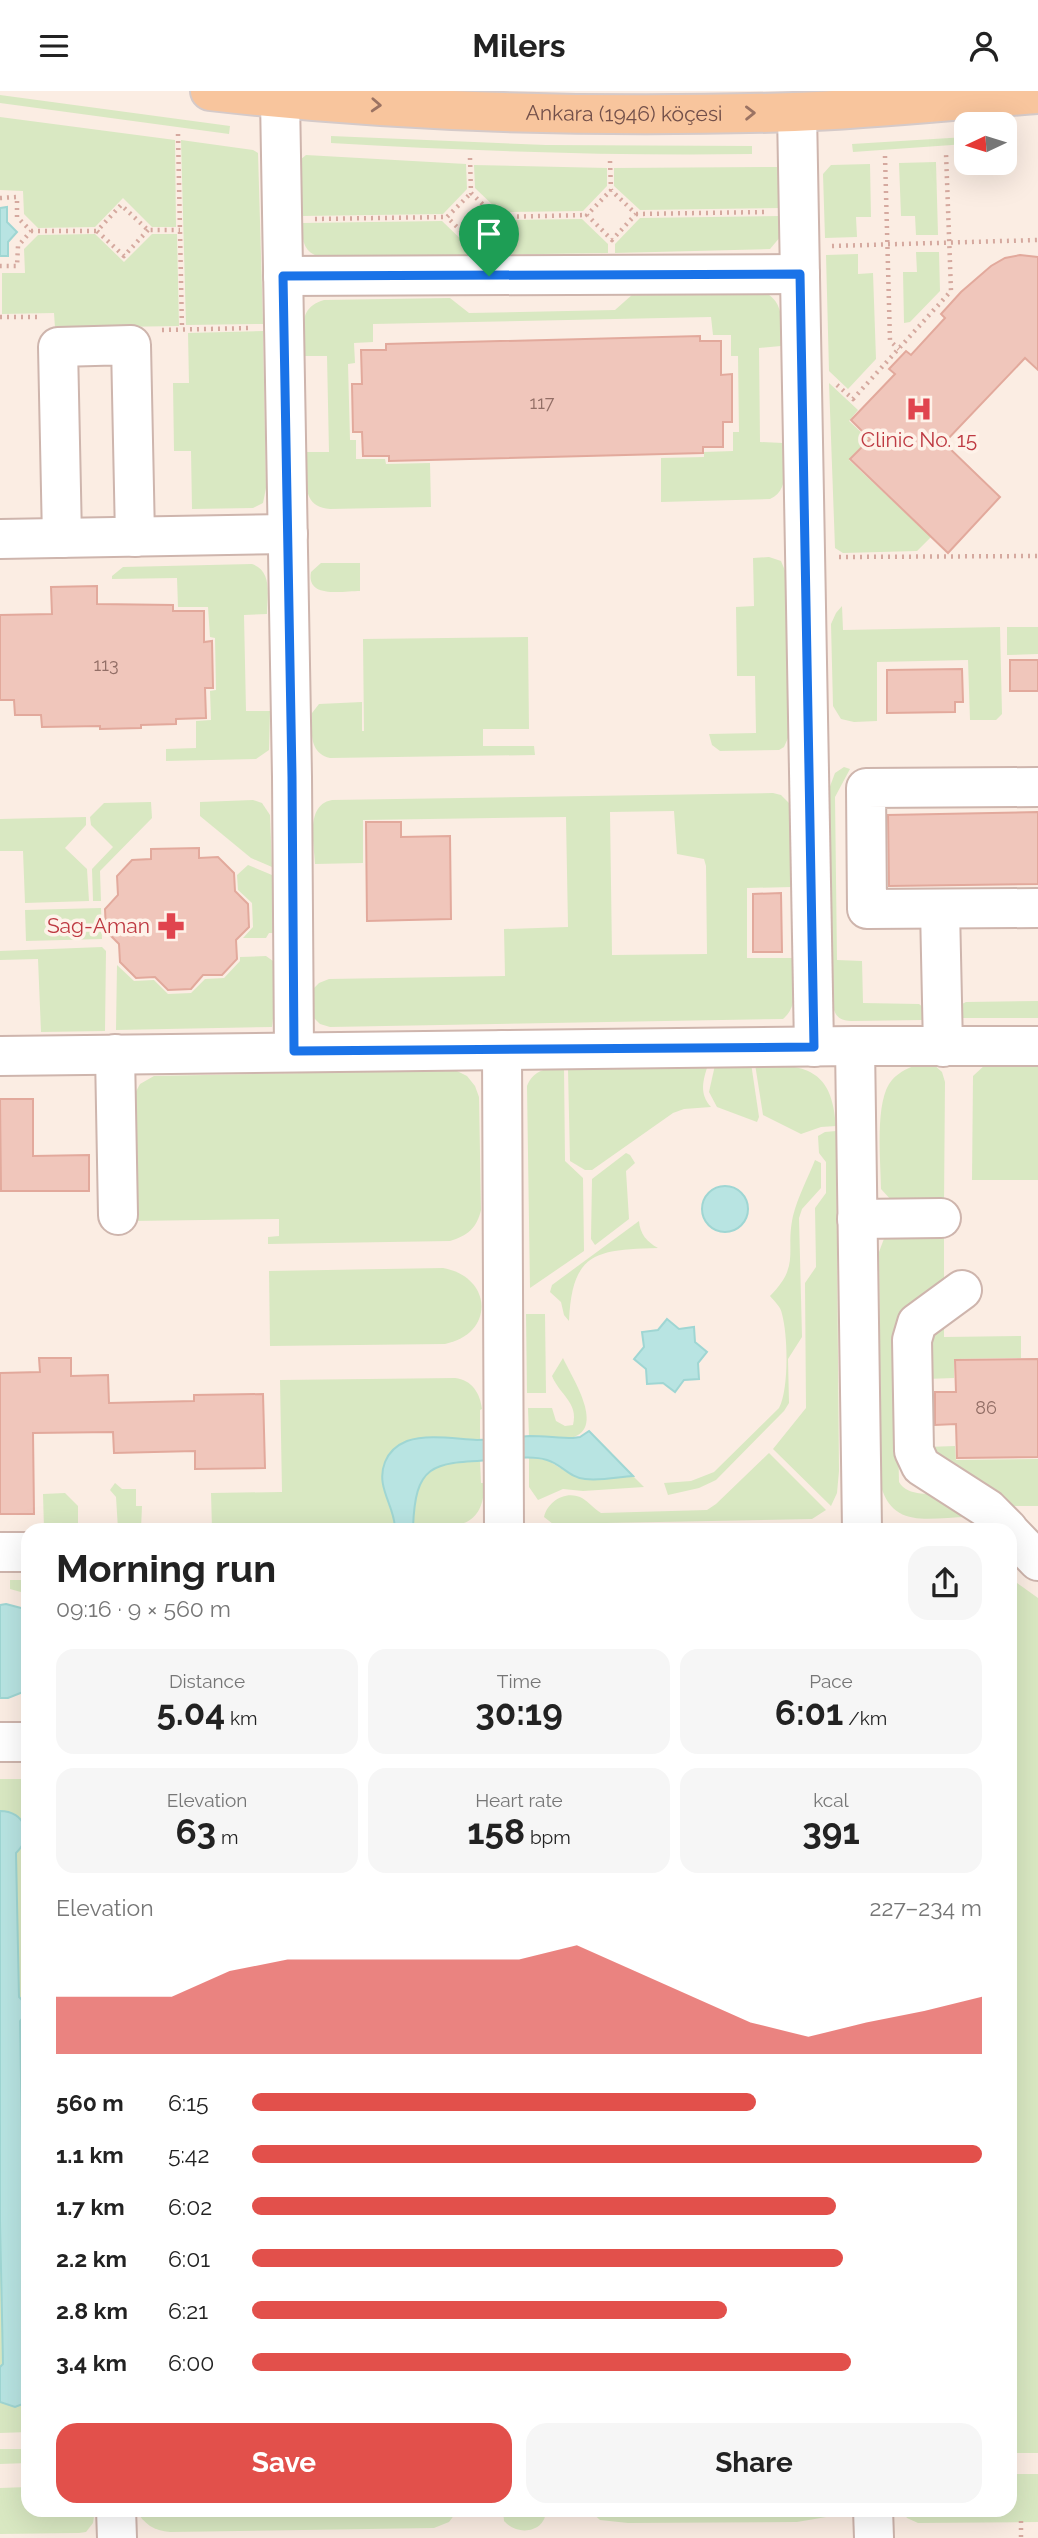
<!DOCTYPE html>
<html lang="en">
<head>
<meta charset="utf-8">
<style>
  :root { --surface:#fff; --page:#f6f6f6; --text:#222; --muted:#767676; --accent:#e2504b }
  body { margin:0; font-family:Raleway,sans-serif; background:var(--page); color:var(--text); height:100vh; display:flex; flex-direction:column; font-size:26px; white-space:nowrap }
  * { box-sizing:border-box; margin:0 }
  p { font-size:23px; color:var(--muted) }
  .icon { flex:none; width:38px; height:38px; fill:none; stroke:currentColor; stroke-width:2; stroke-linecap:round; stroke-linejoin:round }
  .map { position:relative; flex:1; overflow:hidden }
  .drawer { position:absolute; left:21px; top:1432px; width:996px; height:994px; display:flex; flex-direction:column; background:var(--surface); border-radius:21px; box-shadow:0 7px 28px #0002 }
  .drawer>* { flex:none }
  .needle { width:46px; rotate:266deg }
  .controls { position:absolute; left:954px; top:21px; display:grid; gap:14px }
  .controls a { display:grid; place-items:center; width:63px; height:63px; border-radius:14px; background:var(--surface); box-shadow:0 7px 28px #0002; font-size:35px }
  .pin { position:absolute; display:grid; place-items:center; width:60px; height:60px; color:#fff; margin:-72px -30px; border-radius:50% 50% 50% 0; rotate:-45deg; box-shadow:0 0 7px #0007 }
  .pin .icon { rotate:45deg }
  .round { display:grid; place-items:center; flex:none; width:74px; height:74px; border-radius:21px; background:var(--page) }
  .summary { display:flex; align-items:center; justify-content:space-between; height:119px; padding:0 35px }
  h1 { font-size:38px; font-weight:700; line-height:52px }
  .metrics { display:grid; grid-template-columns:repeat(3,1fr); gap:10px; height:119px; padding:7px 35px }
  .metrics div { display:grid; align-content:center; border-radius:18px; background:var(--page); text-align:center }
  .metrics b { font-size:35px; font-weight:700 }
  .metrics small { font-size:19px; font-weight:400 }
  .metrics p { font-size:19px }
  .chart { height:196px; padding:14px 35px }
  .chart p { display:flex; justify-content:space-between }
  .chart svg { width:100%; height:126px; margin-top:7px; fill:var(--accent); opacity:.7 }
  .cta { display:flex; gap:14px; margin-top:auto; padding:14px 35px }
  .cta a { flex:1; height:80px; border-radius:21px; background:var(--accent); color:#fff; font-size:28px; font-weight:700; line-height:80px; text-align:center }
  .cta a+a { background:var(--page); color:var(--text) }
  ul { padding:0 35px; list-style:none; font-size:23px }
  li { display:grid; grid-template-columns:112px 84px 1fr; align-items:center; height:52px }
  li i { height:18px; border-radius:9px; background:var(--accent) }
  header { display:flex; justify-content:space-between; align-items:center; height:91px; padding:0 35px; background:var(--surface); font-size:32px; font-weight:700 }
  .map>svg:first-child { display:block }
  .green { fill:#d9e8c2; fill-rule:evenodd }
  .water { fill:#b8e4e2; stroke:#9fd6d3; stroke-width:2 }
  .building { fill:#f0c6bb; stroke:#e2a99c; stroke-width:2 }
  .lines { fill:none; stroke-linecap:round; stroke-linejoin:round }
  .minor-casing { stroke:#ceb5ad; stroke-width:42 }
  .major-casing { stroke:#d5cac9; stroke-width:42 }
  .path { stroke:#d5a99f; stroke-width:4.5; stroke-dasharray:2 5; stroke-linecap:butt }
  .minor { stroke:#fff; stroke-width:38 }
  .major { stroke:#f8c59d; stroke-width:38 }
  .oneway { stroke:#9b7363 }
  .route-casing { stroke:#fff; stroke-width:14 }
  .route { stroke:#1a73e8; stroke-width:9 }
  .labels { text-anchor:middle; stroke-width:7; stroke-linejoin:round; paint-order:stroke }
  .number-label { font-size:18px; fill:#926e66 }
  .street-label { font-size:21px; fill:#73504a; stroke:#fef2e9 }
  .health-label { font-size:21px; fill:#be3a42; stroke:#fef2e9 }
</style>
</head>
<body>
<header><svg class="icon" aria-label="menu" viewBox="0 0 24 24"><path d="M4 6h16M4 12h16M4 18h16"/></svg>Milers<svg class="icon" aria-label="person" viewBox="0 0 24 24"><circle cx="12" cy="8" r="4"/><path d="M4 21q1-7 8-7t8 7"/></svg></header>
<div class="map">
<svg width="1038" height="2447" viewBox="0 0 1038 2447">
  <rect width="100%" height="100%" fill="#fbede3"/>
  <!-- green -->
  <g class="green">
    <path d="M0,4L230,35L229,43L0,12Z"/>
    <path d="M0,26L175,49L176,136H152L123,107L95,136L38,137L24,123L23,100L0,99Z"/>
    <path d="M331,45L546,54L752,55V63C612,65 471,60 331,52Z"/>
    <path d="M966,46V53L853,61L852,53Z"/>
    <path d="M181,49L253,59L258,62L263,233L186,234Z"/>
    <path d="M306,64L466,73L467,98L443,123L302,125L300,69Z"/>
    <path d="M936,71L938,144H916L915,125H901L899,72Z"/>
    <path d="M870,73L871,126H856L857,146L825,147L823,83L831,74Z"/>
    <path d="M474,74L607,77V95L583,120L500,121L475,97Z"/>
    <path d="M779,76L780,117L640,119L614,95V77Z"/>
    <path d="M780,125L781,145L770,158L615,162V153L640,127Z"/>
    <path d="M582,128L608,153V162L476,164V156L501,129Z"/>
    <path d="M442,130L468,155V164L321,166C303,162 302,149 302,132Z"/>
    <path d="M95,143L124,171L152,143H177L179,235L55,237L54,222L2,223V182H25L24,158L38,144Z"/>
    <path d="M916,161H939L940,200L910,231L904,232L903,181H917Z"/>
    <path d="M858,163V183L873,182L876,268L848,298L829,280L826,164Z"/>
    <path d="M766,202C786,213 781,236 781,255L759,257L760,351L783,352C784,371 791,399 770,408L661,411V367L704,366V361L733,360V341H739L738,265H731V244H713L711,226L373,233V251L354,252L355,272L348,273L350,349H356V368H385L386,373L430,372L431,416L330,418C299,416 307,385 306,361H329L327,265H304C304,241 296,217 324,209L450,207L469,222L615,219L633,203Z"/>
    <path d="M263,240L266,397L263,412L253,417L192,418L191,360H174L173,292H189L188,242Z"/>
    <path d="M829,292L858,319L849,330L868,348L849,369L931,446L917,460L843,462L835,457Z"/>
    <path d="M753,467L769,466L781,470L786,482L788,647L784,656L779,659L720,660L712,654L709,643L756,642L755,585H737L736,516L754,515Z"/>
    <path d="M321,472H360V500C343,500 306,508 311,481Z"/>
    <path d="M252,473C273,480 267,505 267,523L244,524L246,620H270L269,659L256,668L166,670V658L196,657V630L211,629L210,600L216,599L215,547L210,546L208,516H178L177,487L112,488V485L123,476Z"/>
    <path d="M842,515L843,539L1000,536L1002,623L996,629H970L968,569L877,571V630L854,631L841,628L833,615L831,533L836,522Z"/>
    <path d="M1007,536H1038V563L1007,564Z"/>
    <path d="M528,546L529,638H483V655H534L535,664L330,667C308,661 312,641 312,622L319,613L362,611V640H364L363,548Z"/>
    <path d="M844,676L850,678L835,706L837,869L862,870L863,912L919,913L924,917L922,929L851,930C837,929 835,924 832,912L829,698L835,682Z"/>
    <path d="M773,702L781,704L790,713L792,796L747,797V867H794C794,887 800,914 783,928L330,936L320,933L313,926L312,899L319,892L329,888L505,885L504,838L568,836L566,726L363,729V772L315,773C314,752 305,714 332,709ZM674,720L677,763L704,768L706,775L707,863L612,864L610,721Z"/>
    <path d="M253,709L262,712L270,724L272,776L251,767L200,725V711Z"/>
    <path d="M151,711L152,727L100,780L101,810H93L92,778L113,756L91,734L90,726L104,712Z"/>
    <path d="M86,726V734L65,757L87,778L89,810L25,812L23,760H0V728Z"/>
    <path d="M248,774L272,784L273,842H269L266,847H243L253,836L252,812L238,799L237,784Z"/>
    <path d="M101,817L102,848L26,850L25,819Z"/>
    <path d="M102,856L106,860L105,940L41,941L38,868L0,869V860Z"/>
    <path d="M266,865L273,870L275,911L272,936L116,939L117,874L134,890L154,889L168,903L191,902L205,888L224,887L240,870V866Z"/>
    <path d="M1038,910V927H961L960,914L966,911Z"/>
    <path d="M751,972L759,1026L757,1031L717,1016L709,1001L715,974Z"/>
    <path d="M1038,972V1089H972L973,985L986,973Z"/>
    <path d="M755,973C806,974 832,977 836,1035L821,1036L801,1043L763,1024Z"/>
    <path d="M920,973H933L942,981L945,991L944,1113L893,1111L881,1098C881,1071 874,1009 892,989C900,980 910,976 920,973Z"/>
    <path d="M708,974C703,989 699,1003 711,1016L684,1018L673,1022L592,1079H585L570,1070L568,978Z"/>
    <path d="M564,975L565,1070L583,1087L584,1160L530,1197L527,995C534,978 548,977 564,975Z"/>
    <path d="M455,979L467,985L475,995L479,1006L481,1119C477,1137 467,1145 450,1150L268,1153V1146L279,1145V1128L132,1130V1008L140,993L154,985Z"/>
    <path d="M836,1040L839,1380L837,1402L831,1415L773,1358L806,1317L805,1192L816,1176L815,1117L826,1102V1071L819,1062L818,1045L825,1041Z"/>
    <path d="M626,1062L630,1064L635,1072L626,1080L629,1128L595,1154L591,1148L592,1088Z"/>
    <path d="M815,1069L821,1072V1097L802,1118L799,1127L802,1246L788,1268L789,1312L784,1320L716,1389L699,1397L668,1404L664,1392L691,1390L714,1381L779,1317C789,1298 788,1245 782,1223C781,1216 775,1211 770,1205C801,1174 785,1161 793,1125C798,1105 808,1087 815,1069Z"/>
    <path d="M639,1130C640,1143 647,1151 658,1157C597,1159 572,1160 569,1230L564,1224L561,1211L550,1201L552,1194Z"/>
    <path d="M944,1141V1192L896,1260L899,1391C908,1407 932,1400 946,1407C954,1412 961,1420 968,1426C932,1426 893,1439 881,1395L879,1161L885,1145Z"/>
    <path d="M443,1177C493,1186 495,1243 445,1253L270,1255L269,1180Z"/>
    <path d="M545,1223L546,1302H527L526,1223Z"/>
    <path d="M944,1230V1246L1021,1245V1267L954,1268V1287L926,1288L925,1242Z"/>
    <path d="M563,1267C571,1285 605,1335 574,1346C565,1349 540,1345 529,1345L528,1317H552L556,1330L565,1335L573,1334C579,1312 559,1303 552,1285Z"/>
    <path d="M455,1287C472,1289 480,1302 482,1318L480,1319V1349L422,1347L384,1373C380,1404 395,1413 395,1437L212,1438L211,1402L282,1401L280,1289Z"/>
    <path d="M955,1355L956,1369L1038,1368V1415H1012L927,1356Z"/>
    <path d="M769,1362L826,1419L812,1428L553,1433L544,1426C548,1410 566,1399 582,1407C589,1411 594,1418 601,1422L707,1419L716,1413Z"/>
    <path d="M529,1367L547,1369L575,1386L586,1388L633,1385L644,1396L583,1400L563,1398L538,1409L529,1396Z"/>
    <path d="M480,1369L481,1392H484C485,1441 451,1436 413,1437C414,1383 425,1371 480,1369Z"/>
    <path d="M115,1392L122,1398H136V1415H142L141,1438H118L116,1406L110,1399Z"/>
    <path d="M65,1402L78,1415V1437L44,1438L43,1403Z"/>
    <path d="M1010,1487L1038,1507V2362H1010Z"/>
    <path d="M10,1489H28V1503L10,1498Z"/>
    <path d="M0,1688H28V2014L0,2015Z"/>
    <path d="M0,2031H28V2341L0,2342Z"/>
    <path d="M0,2358H28V2372L0,2373Z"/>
    <path d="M1010,2383H1038V2431L918,2432L907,2427L902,2419L1010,2418Z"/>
    <path d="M28,2396V2418L95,2419L93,2432L86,2441L79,2442L0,2443V2397Z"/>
    <path d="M136,2419H458L449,2431L434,2437L170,2441C154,2440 144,2433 136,2419Z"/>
    <path d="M503,2419H546C546,2441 518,2446 504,2430Z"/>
    <path d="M589,2419H846L832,2425L797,2431L628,2432L600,2429Z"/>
  </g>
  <!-- water -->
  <g class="water">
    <path d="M7,116V131L17,141L8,151V165H0V117Z"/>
    <circle cx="725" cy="1118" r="23"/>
    <path d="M667,1228L679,1238L694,1236L695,1251L707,1261L698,1272L699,1288L684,1289L675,1301L663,1292L647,1293L646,1278L634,1268L644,1256L642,1241L658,1239Z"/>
    <path d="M589,1340L633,1385C618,1386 601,1390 585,1388C570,1387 561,1373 547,1369C530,1364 511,1368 494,1369C433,1372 415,1371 413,1438H395C395,1415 375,1396 385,1371C389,1361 397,1354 407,1350C428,1343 455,1348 477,1349C495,1349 513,1346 530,1345C545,1345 559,1347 573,1347L580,1346Z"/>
    <path d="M6,1513L21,1517L28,1521V1599L8,1607H0V1514Z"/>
    <path d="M0,1720C25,1720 34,1745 16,1762L19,1906L28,1915V1921L20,1930L23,2105L28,2110V2125L24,2130L28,2311L15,2316L0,2311V2276L3,2273L0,2130Z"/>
  </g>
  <!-- building -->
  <g class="building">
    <path d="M1020,164L1038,166V279L1025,267L944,352L1000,406L948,462L850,368L870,348L851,329L895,283L889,278L906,260L911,264L945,227L941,223L961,201L991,175L1005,167Z"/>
    <path d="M700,245V250H721V284L732,283V331H723V356H703V362L389,370V365H363L362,341H353L352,293H362L361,259H386V253Z"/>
    <path d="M97,495V513L173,514V520H204V551L212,550L213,597H205L206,627L176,628V633L141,634V637L100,638V635L42,636L41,624H15L14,609H0V524L52,523L51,496Z"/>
    <rect x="1010" y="569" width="28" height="31"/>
    <path d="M962,578L963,611H955V621L887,622V579Z"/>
    <path d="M1038,721V793L889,795L888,724Z"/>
    <path d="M366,731H401V746L450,745L451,828L367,830Z"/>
    <path d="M199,757V767L218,766L234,782L235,800L248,813L249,836L236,849L237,868L222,884H203L191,898L168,899L155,886L136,887L120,871L119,853L106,840L105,818L118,804L117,785L132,769L151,768V758Z"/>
    <path d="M781,802L782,861H753V803Z"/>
    <path d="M0,1008H33V1065L89,1064V1100H1Z"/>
    <path d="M39,1267H71V1285L108,1284L109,1312L194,1310V1304L263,1303L265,1377L195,1378V1360L114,1362L113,1341L33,1342L34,1423H0V1282L40,1281Z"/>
    <path d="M1038,1268V1366L957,1367L956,1333L935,1334V1301H956L955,1269Z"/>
  </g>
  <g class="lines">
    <defs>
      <g id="minor">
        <path d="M280,8L292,686L294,960"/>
        <path d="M797,21L814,956"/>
        <path d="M283,185L800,183"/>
        <path d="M62,447L58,256L131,254L135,446"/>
        <path d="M0,448L288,443"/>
        <path d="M1038,696L866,697L867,818L1038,817"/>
        <path d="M940,818L943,956"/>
        <path d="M855,955H1038"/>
        <path d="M502,959L504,1438"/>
        <path d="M115,963L118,1124"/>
        <path d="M0,965L855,955L862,1438"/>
        <path d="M857,1128L941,1127"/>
        <path d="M962,1199L917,1232L912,1249L914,1360L921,1375L988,1418L1008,1438"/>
        <path d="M1010,1441L1038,1470"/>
        <path d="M0,1461H28"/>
        <path d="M0,1651H28"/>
        <path d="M116,2418L117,2447"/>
        <path d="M873,2418L874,2447"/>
      </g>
      <g id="major">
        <path id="s1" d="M210,0C404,22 600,27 794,21C875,18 957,9 1038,3"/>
      </g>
    </defs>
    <!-- minor casing -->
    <use href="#minor" class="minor-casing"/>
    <!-- major casing -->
    <use href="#major" class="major-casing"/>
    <!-- path -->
    <g class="path">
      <path d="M178,43L182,238"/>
      <path d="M885,65L890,250L899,258"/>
      <path d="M470,67L471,102L496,126L472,151L447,126L471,102"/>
      <path d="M610,70L611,99L636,123L612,149L587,124L611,99"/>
      <path d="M0,107L17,106V126L31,140L18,155L17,175H0"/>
      <path d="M636,123L766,121"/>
      <path d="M496,126L587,124"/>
      <path d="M315,128L447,126"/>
      <path d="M148,139L124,165L97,140L121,114L148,139H180"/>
      <path d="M31,140H97"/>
      <path d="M832,155L1038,149"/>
      <path d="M0,226H42"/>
      <path d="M162,239L251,237"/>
      <path d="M837,294L853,308L951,200L946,62"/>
      <path d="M839,466L1038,465"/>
      <path d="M1021,2430V2447"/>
    </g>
    <!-- minor -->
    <use href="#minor" class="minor"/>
    <!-- major -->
    <use href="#major" class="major"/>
  </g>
  <!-- one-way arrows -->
  <defs><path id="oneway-chevron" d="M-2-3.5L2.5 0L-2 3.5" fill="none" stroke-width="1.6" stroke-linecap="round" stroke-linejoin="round" transform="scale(1.75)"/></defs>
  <g class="oneway">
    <use href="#oneway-chevron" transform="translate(376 14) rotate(3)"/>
    <use href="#oneway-chevron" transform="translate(750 22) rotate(-1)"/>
  </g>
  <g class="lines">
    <defs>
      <path id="route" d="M800,183L814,956L294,960L292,686L283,185Z"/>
    </defs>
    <!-- route casing -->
    <use href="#route" class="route-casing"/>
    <!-- route -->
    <use href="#route" class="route"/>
  </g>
  <!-- icons -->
  <defs>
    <symbol id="hospital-bare" viewBox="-9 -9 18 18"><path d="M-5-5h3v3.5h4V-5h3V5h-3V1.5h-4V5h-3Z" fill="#e0444e" stroke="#fef2e9" stroke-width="2.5" paint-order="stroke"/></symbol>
    <symbol id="pharmacy-bare" viewBox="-9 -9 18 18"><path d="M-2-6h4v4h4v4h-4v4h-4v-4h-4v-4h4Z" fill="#e0444e" stroke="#fef2e9" stroke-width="2.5" paint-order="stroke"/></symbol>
  </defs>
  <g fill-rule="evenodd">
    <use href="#hospital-bare" x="900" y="299" width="38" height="38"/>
    <use href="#pharmacy-bare" x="152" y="816" width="38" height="38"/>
  </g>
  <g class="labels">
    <!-- number labels -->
    <g class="number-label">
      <text x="542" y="318">117</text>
      <text x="106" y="580">113</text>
      <text x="986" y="1323">86</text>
    </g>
    <!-- street labels -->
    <g class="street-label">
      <text dy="7" stroke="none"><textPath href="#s1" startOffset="415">Ankara (1946) köçesi</textPath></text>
    </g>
    <!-- health labels -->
    <g class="health-label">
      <text x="919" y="356">Clinic No. 15</text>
      <text x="150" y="842" text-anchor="end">Sag-Aman</text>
    </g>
  </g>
</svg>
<div class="controls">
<a><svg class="needle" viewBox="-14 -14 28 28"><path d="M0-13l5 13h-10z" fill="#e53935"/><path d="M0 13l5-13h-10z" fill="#767676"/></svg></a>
</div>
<div class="pin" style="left:489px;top:185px;background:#1e9e55"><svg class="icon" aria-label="arrive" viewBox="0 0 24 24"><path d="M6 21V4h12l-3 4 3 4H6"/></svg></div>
<section class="drawer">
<div class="summary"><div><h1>Morning run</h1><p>09:16 · 9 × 560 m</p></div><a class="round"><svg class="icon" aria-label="share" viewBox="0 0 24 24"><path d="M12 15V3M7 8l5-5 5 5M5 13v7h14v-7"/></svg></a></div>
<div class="metrics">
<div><p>Distance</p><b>5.04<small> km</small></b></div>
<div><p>Time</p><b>30:19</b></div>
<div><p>Pace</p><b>6:01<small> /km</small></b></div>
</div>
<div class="metrics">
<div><p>Elevation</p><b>63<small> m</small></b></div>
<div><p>Heart rate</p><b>158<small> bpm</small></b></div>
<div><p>kcal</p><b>391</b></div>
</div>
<div class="chart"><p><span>Elevation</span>227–234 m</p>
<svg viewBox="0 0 160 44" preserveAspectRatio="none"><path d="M0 44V24L10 24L20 24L30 15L40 11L50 11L60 11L70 11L80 11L90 6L100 15L110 24L120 33L130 38L140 33L150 29L160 24V44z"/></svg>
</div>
<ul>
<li><b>560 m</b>6:15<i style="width:69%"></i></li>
<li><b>1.1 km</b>5:42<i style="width:100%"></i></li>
<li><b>1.7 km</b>6:02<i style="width:80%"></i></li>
<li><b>2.2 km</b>6:01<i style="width:81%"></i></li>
<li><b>2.8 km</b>6:21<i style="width:65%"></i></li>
<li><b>3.4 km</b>6:00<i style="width:82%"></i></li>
</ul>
<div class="cta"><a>Save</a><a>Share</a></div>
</section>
</div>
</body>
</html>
